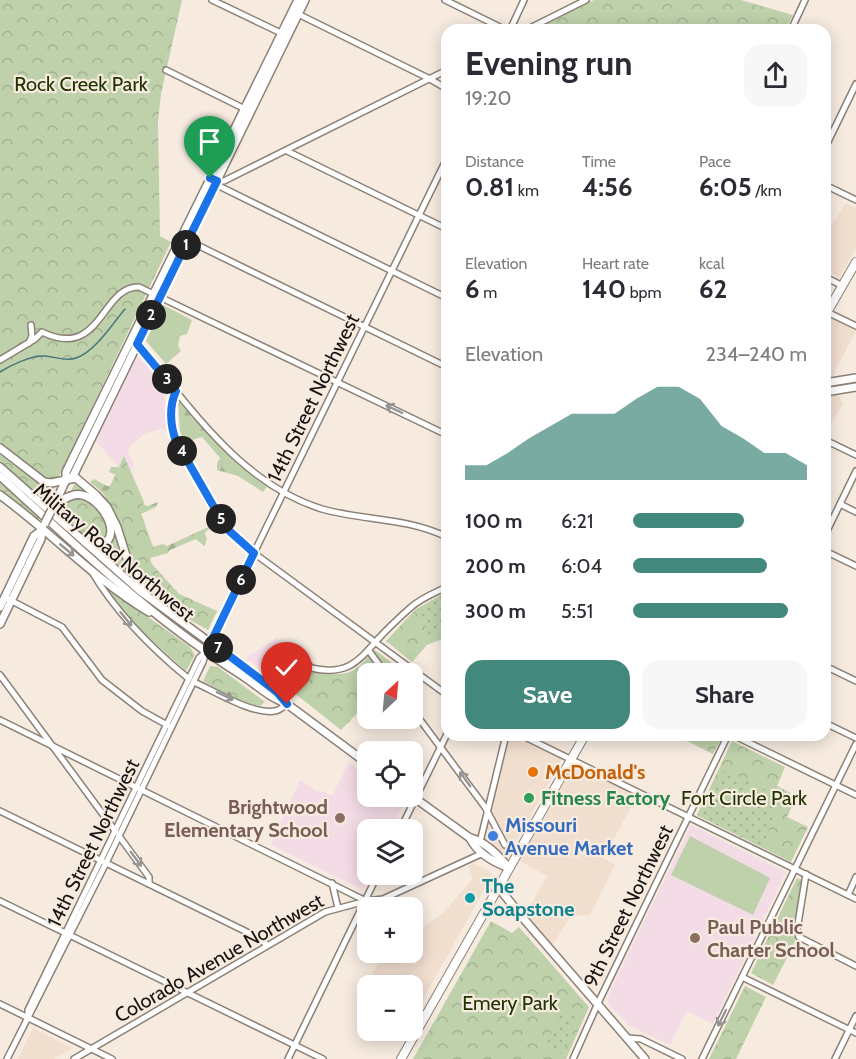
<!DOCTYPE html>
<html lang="en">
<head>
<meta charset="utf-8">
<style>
  :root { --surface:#fff; --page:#f7f7f7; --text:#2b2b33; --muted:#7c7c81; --accent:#43887d }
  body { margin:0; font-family:Cabin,sans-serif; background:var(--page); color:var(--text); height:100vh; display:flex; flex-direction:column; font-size:22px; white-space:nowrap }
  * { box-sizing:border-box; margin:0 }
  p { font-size:20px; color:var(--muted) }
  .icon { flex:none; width:33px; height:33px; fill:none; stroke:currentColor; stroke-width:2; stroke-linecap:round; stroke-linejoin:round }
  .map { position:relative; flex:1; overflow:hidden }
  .sheet { position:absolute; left:441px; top:24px; width:390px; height:717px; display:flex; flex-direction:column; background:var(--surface); border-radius:18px; box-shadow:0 3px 15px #0003 }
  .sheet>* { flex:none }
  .needle { width:39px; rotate:26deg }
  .controls { position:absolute; left:357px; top:663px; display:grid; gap:12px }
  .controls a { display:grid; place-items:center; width:66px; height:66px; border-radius:12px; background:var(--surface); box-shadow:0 3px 15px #0003; font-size:30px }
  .pin { position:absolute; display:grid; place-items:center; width:51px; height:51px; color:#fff; margin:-62px -26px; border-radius:50% 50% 50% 0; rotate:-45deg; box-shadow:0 0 6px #0007 }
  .pin .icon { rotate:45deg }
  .km { position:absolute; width:30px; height:30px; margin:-15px; border-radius:50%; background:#222; color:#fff; font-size:16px; line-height:30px; text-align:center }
  .round { display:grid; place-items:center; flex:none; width:63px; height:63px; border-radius:18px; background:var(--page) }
  .head { display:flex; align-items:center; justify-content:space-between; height:102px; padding:0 24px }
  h1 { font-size:33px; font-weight:800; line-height:45px }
  .figures { display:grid; grid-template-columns:repeat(3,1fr); gap:9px; height:102px; padding:6px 24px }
  .figures div { display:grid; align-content:center }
  .figures b { font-size:26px; font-weight:800 }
  .figures small { font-size:16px; font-weight:400 }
  .figures p { font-size:16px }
  .chart { height:168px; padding:12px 24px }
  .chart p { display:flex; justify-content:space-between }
  .chart svg { width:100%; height:108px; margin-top:6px; fill:var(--accent); opacity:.7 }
  .action { display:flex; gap:12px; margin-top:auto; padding:12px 24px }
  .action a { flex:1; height:69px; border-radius:18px; background:var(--accent); color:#fff; font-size:24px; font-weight:800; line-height:69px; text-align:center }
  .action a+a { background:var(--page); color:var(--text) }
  ul { padding:0 24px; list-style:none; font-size:20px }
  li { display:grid; grid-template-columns:96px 72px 1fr; align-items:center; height:45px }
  li i { height:15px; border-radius:8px; background:var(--accent) }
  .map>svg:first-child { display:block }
  .built { fill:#f0dece }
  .education { fill:#f4dce7 }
  .grass { fill:#bed1ab }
  .forest { fill:url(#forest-firs) }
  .park { fill:url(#park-crowns) }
  .garden { fill:url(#garden-dots) }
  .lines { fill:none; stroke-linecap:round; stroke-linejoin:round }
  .stream { stroke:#4a767f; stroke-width:1.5 }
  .minor-casing { stroke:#8c8177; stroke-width:8 }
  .major-casing { stroke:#8c8177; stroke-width:10 }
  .highway-casing { stroke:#8c8177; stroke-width:10 }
  .minor { stroke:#fff; stroke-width:5 }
  .major { stroke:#fff; stroke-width:7 }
  .highway { stroke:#fff; stroke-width:8 }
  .major-bridge-casing { stroke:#8c8177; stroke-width:10; stroke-linecap:butt }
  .major-bridge { stroke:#fff; stroke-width:7 }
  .oneway { stroke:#979594 }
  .route-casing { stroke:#fff; stroke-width:12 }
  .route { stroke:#1a73e8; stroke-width:8 }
  .food-dot { fill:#e8710a; stroke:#f7ebe0; stroke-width:2 }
  .leisure-dot { fill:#2e9e5b; stroke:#f7ebe0; stroke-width:2 }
  .education-dot { fill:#8d6e63; stroke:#f7ebe0; stroke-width:2 }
  .shop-dot { fill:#3f7fe0; stroke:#f7ebe0; stroke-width:2 }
  .culture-dot { fill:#0f9aa8; stroke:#f7ebe0; stroke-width:2 }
  .labels { text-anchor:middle; stroke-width:4.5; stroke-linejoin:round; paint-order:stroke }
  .park-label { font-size:20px; fill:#203300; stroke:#f7ebe0 }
  .street-label { font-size:20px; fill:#181411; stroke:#f7ebe0 }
  .food-label { font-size:20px; font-weight:bold; fill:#c56008; stroke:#f7ebe0; text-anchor:start }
  .leisure-label { font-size:20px; font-weight:bold; fill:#27864d; stroke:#f7ebe0; text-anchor:start }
  .education-label { font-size:20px; font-weight:bold; fill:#785e54; stroke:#f7ebe0; text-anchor:end }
  .shop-label { font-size:20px; font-weight:bold; fill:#366cbe; stroke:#f7ebe0; text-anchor:start }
  .culture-label { font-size:20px; font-weight:bold; fill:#0d838f; stroke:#f7ebe0; text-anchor:start }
</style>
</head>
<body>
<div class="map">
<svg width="856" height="1059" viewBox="0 0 856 1059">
  <defs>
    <pattern id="forest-firs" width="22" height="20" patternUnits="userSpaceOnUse" patternTransform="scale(1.5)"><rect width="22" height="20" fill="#bed1ab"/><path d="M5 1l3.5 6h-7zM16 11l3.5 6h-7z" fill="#a3b392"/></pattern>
    <pattern id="park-crowns" width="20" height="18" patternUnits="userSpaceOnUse" patternTransform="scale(1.5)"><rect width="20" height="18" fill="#bed1ab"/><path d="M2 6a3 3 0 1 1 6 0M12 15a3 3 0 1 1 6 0" fill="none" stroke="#a3b392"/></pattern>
    <pattern id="garden-dots" width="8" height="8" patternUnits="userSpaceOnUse" patternTransform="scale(1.5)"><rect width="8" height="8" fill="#bed1ab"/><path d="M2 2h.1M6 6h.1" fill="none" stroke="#a3b392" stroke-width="1.8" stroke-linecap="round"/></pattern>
  </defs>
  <rect width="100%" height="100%" fill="#f7ebe0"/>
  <!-- built -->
  <g class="built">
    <path d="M846,203L856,208V248L839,277L825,270V236Z"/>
    <path d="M831,317L856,331L834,373V379L825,380V329Z"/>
    <path d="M837,393L843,404L825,433V395Z"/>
    <path d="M510,735L562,759L522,831L505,856L484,840Z"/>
    <path d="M575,765L638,795L603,858L615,865L590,915L571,916L552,945L525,915L547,876L520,861Z"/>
    <path d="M474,863L493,874L413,1017L412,986H368L367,1011L357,1006L383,953L412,952L413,934L442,914L473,879L468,866Z"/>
    <path d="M33,1028L72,1048L54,1059H18Z"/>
  </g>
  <!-- education -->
  <g class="education">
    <path d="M137,357H139L163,385L168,431L161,429L144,434L131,445L128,451L134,464L130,472L118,467L96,441Z"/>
    <path d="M276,638L290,648L305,672L286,686L246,658Z"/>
    <path d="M349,762L367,777L368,796L393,797L401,802L402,807L391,829L368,830V874L370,875L363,890L271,845L300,780L318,792L319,790L332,796Z"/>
    <path d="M691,825L786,872L713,1024L687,1011L670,1045L628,1025L608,1003L607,998Z"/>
  </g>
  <!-- grass -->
  <g class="grass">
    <path d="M163,305L192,320L187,334L180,336L178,346L181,351L166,364L146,341Z"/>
    <path d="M690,836L770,878L753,915L671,875Z"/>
  </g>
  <!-- forest -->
  <g class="forest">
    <path d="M180,401C207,434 231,462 267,487L263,492L238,476L217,470V463L220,458L202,437L185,442L180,431L178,402Z"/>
    <path d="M111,467H117L130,475L144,505L148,506L158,502L156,507L141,514C142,517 144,520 145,524C148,534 142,541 152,547L163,544L167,546L215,524L219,527L218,530L215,526L206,531L205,534L207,539L204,546L196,539L170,550L168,553L150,558C152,572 167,583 177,591V593L214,611L207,627L198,624C178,609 150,594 138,572C119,538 126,509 90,482L94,479L107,486H121L116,475L109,472Z"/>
  </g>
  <!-- park -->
  <g class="park">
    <path d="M0,0H182L161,94L158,122L160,236L171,242L35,527L0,499Z"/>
    <path d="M594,0H741L793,15L785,30H535Z"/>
    <path d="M124,456L144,502L140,512L154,549L150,558L151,563L179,594L217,611L208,630C178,613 145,597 132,563C128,553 127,542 123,532C119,520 111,509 104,499Z"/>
    <path d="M75,483L87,489L109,516L118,536L123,559L137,584L59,515Z"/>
    <path d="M102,584L190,647L195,655L186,671L137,627Z"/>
    <path d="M447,592V637L427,645L412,662L386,641L415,610Z"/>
    <path d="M375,650L400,669L395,673L368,674L367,703L341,730L278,680L281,676L285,677L290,673H297L299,676C312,667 334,678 350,672C360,668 367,657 375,650Z"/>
    <path d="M210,666L218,667L265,702L260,706C240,703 220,692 203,681Z"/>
    <path d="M675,735H722V737L713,754Z"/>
    <path d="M732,741L785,767L777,786L797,796L787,817L808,827L791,862L697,815Z"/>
    <path d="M797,878L802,880L794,926L796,940L773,985L751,973Z"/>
    <path d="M491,921L512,933L519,927L589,1007L566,1059H413Z"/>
    <path d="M745,986L766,997L736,1059H709Z"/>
  </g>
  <!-- garden -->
  <g class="garden">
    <path d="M447,592V628L431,638L417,609Z"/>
    <path d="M724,770L780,796L763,848L698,816Z"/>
    <path d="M563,1010L578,1017L560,1054L545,1046Z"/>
  </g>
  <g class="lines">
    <!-- stream -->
    <path class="stream" d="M0,372C11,365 30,356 44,356C54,356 65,362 76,358C94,353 113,323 125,309"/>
    <defs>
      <g id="minor">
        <path d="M212,0L283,34"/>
        <path d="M445,0L506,30"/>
        <path d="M296,13L430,79L447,89"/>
        <path d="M510,30L524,0"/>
        <path d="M526,30L586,0"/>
        <path d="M791,30L805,0"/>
        <path d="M166,70L247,110"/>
        <path d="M825,148L856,84"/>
        <path d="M287,151L447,229"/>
        <path d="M214,180L219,186L447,298"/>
        <path d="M217,181H224L447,70"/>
        <path d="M825,185L856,200"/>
        <path d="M187,240L447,367"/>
        <path d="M825,277L843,286"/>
        <path d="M827,312L856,326"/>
        <path d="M130,341L137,344C191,407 239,483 322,509C365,521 405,517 447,537"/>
        <path d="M29,343L32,336L31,325"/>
        <path d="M0,360L35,339L42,332C101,361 101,286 139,287L447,435"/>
        <path d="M176,391L171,404L173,431L176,441L226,528L247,548L447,695"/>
        <path d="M825,440L856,455"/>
        <path d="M840,504L856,512"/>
        <path d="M825,535L856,471"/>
        <path d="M825,551L856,566"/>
        <path d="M92,572C117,614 151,648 189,679"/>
        <path d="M8,599L62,627L102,680L142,711L169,726"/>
        <path d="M369,651L386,674"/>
        <path d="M299,653L311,668C347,676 358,662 379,638C389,627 400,617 410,608C421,598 434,593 447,587"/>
        <path d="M825,666L856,681"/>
        <path d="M0,675L116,832"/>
        <path d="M194,682C214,691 253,715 275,711C280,710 283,707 287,704"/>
        <path d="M412,709L485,807L505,845"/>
        <path d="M0,720L366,901"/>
        <path d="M825,723L856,738"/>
        <path d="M521,735L856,899"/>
        <path d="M733,735L856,795"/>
        <path d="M0,811L259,938L267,945"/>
        <path d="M400,830L447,734"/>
        <path d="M119,836L149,877V884"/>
        <path d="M480,842L506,735"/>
        <path d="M806,874L797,930L799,937L856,966"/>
        <path d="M332,883L338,908"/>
        <path d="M848,895L856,877"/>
        <path d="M0,901L323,1059"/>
        <path d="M742,977L856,1033"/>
        <path d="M0,1004L112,1059"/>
        <path d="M28,1015V1010L199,658L205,652"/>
        <path d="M627,1038L641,1039L682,1059"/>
        <path d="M7,1059L106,863L203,662L206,651L447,158"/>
        <path d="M74,1059L325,912L366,901L383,899L483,853"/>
        <path d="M288,1059L378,874"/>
        <path d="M573,1059L598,1003L728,735"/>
        <path d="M702,1059L856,744"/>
        <path d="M835,1059L856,1016"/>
      </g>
      <g id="major">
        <path d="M825,383L856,378"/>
        <path d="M825,392L856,387"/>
        <path d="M0,448L44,482L51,483L76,478L96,495L107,507L117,527L130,568L146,592"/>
        <path d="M0,467L140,591L277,692L287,704L368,764"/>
        <path d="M0,476C77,546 152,619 240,674C256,684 268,697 286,703"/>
        <path d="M66,480L73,476L305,0"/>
        <path d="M0,495C51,532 94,579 149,612"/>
        <path d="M55,503L66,480V472L298,0"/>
        <path d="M55,503C64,499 73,493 82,495C100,498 124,534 102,545L88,542"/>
        <path d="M0,607L34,536L42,530"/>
        <path d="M0,624L41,539L42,528"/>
        <path d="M412,796L470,838C485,841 499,856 509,868"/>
        <path d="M470,838C477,853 493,862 509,868"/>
        <path d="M498,887L523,918L645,1059"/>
      </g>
      <g id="highway">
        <path d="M825,316L856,262"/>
        <path d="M401,1059L585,735"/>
      </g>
    </defs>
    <!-- minor casing -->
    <use href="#minor" class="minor-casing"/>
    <!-- major casing -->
    <use href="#major" class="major-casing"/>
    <!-- highway casing -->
    <use href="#highway" class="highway-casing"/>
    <!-- minor -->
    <use href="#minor" class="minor"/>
    <!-- major -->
    <use href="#major" class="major"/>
    <!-- highway -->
    <use href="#highway" class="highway"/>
    <defs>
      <path id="major-bridge" d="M45,523L55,503"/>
    </defs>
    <!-- major-bridge casing -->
    <use href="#major-bridge" class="major-bridge-casing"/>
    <!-- major-bridge -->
    <use href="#major-bridge" class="major-bridge"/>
  </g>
  <!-- one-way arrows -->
  <defs><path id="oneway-shaft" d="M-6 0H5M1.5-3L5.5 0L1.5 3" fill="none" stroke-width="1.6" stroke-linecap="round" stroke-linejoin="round" transform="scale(1.5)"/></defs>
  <g class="oneway">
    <use href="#oneway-shaft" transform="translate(394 409) rotate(-154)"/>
    <use href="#oneway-shaft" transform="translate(67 550) rotate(40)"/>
    <use href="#oneway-shaft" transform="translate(126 619) rotate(51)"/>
    <use href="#oneway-shaft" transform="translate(225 696) rotate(25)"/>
    <use href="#oneway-shaft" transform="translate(465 779) rotate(-126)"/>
    <use href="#oneway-shaft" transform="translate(136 859) rotate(54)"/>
    <use href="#oneway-shaft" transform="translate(722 1018) rotate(116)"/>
  </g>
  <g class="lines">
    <defs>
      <path id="route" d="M210,178L217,181L137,344L176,391C169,406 170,425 176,441L226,528L254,553L211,642L277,692L287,704"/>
    </defs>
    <!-- route casing -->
    <use href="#route" class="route-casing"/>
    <!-- route -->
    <use href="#route" class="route"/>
  </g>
  <!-- markers -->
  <circle class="food-dot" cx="533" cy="772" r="6"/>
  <circle class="leisure-dot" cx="529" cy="798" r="6"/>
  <g class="education-dot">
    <circle cx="340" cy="818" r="6"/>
    <circle cx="695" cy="938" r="6"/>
  </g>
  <circle class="shop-dot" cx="493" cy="836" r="6"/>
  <circle class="culture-dot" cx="470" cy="898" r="6"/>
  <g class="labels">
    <!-- park labels -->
    <g class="park-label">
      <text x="81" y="91">Rock Creek Park</text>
      <text x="744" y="805">Fort Circle Park</text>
      <text x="510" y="1010">Emery Park</text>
    </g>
    <!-- street labels -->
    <g class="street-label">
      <text transform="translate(313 398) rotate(-64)" y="7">14th Street Northwest</text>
      <text transform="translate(114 552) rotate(40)" y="7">Military Road Northwest</text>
      <text transform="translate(93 843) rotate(-64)" y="7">14th Street Northwest</text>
      <text transform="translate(628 906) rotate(-64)" y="7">9th Street Northwest</text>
      <text transform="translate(219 958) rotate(-30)" y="7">Colorado Avenue Northwest</text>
    </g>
    <!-- food labels -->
    <g class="food-label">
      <text x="545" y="779">McDonald's</text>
    </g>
    <!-- leisure labels -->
    <g class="leisure-label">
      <text x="541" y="805">Fitness Factory</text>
    </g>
    <!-- education labels -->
    <g class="education-label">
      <text x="328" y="814">Brightwood<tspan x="328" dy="23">Elementary School</tspan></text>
      <text x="707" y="934" text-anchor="start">Paul Public<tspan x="707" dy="23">Charter School</tspan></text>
    </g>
    <!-- shop labels -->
    <g class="shop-label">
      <text x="505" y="832">Missouri<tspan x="505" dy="23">Avenue Market</tspan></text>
    </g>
    <!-- culture labels -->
    <g class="culture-label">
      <text x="482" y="893">The<tspan x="482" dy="23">Soapstone</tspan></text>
    </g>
  </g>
</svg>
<div class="controls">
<a><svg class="needle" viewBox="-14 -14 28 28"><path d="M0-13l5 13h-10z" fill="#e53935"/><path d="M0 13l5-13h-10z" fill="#7c7c81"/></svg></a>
<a><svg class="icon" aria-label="locate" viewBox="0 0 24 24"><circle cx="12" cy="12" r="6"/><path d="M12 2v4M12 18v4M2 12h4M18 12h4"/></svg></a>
<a><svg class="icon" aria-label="layers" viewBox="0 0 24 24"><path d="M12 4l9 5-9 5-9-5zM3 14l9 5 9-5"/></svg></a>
<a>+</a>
<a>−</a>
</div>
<div class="pin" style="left:210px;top:178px;background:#1e9e55"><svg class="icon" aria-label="arrive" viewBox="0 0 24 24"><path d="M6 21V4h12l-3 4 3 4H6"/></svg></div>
<div class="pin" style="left:287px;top:704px;background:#d93025"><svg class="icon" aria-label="check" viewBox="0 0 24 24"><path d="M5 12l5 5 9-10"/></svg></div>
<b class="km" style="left:186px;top:245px">1</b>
<b class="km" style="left:151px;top:315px">2</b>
<b class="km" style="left:167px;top:379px">3</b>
<b class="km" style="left:182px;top:451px">4</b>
<b class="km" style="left:221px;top:519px">5</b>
<b class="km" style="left:241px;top:580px">6</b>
<b class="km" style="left:218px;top:648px">7</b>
<section class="sheet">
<div class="head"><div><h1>Evening run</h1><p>19:20</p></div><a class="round"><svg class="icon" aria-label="share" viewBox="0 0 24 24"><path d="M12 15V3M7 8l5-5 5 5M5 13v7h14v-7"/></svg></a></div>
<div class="figures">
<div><p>Distance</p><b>0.81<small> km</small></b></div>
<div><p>Time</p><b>4:56</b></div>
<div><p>Pace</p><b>6:05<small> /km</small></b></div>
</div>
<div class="figures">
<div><p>Elevation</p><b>6<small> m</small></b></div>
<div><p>Heart rate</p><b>140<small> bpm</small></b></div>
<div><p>kcal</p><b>62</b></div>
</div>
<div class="chart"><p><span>Elevation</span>234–240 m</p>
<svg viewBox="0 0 160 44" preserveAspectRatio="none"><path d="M0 44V38L10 38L20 33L30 27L40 22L50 17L60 17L70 17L80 11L90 6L100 6L110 11L120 22L130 27L140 33L150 33L160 38V44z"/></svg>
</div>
<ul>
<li><b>100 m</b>6:21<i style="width:64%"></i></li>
<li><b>200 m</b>6:04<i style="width:77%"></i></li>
<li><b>300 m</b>5:51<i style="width:89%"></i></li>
</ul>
<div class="action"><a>Save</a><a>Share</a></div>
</section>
</div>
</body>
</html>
